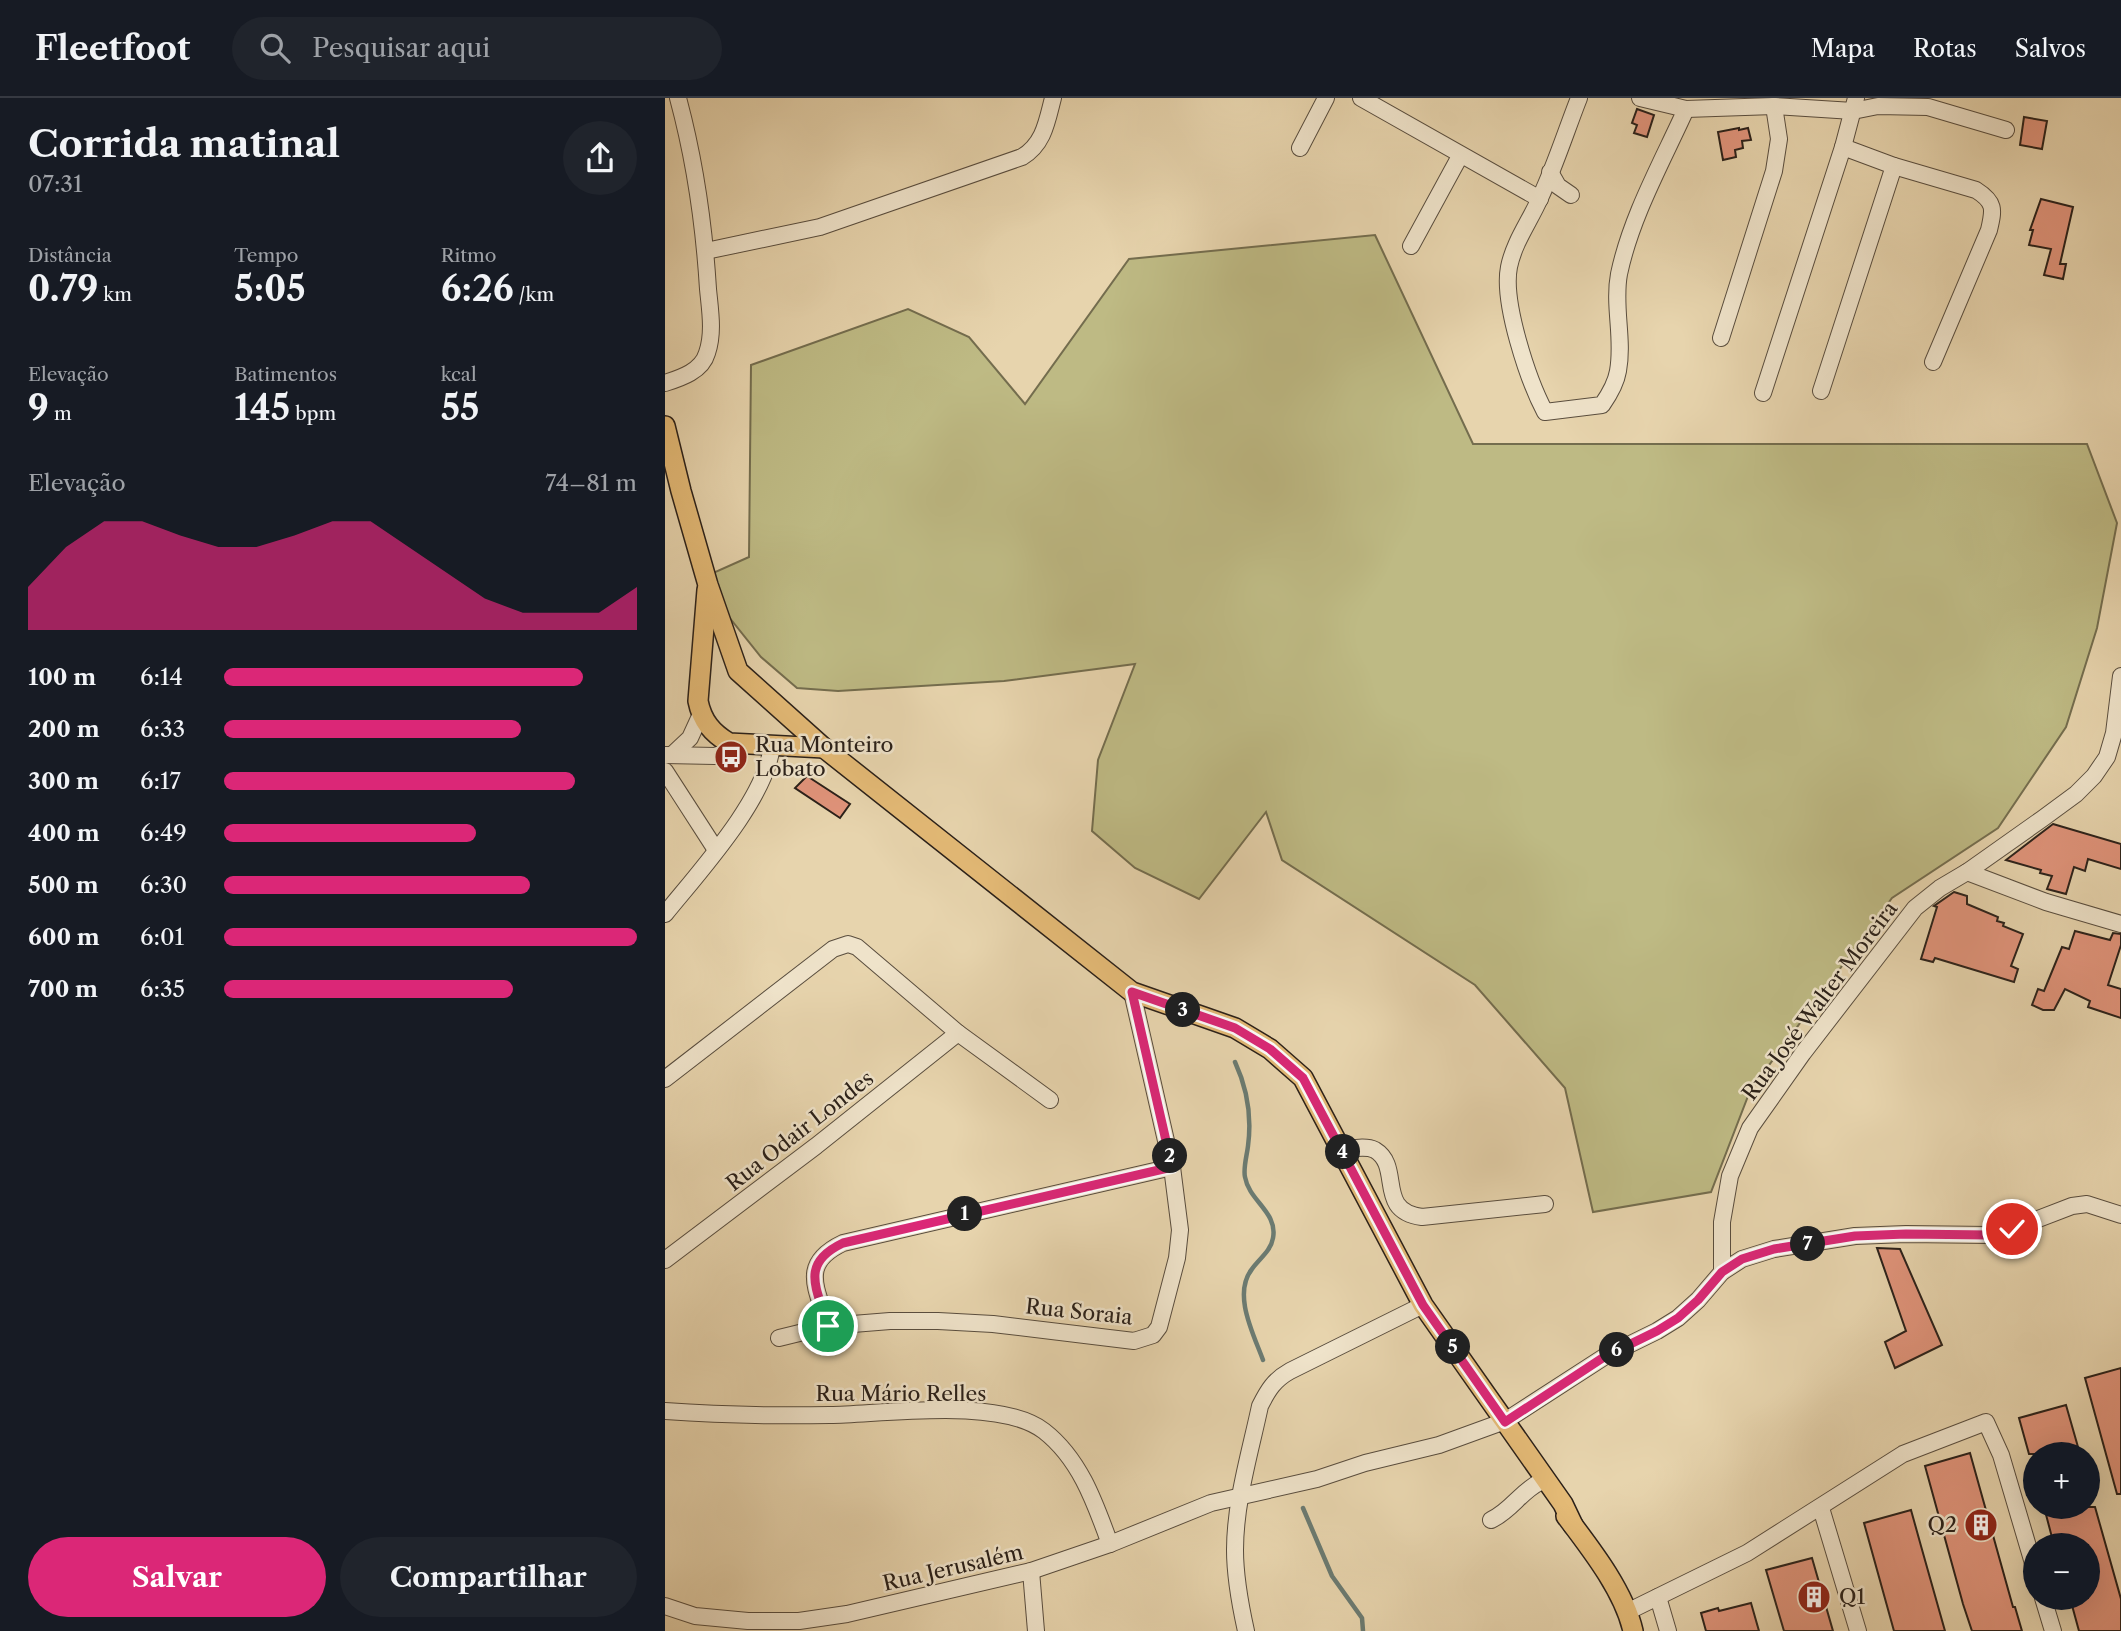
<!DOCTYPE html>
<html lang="pt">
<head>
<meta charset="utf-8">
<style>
  :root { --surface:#171b24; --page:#20242c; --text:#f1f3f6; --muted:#9ea1a6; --line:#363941; --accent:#db2777 }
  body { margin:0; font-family:"Libre Caslon Text",serif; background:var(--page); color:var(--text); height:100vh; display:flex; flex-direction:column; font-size:26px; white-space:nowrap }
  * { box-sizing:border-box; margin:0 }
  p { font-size:23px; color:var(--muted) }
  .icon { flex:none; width:38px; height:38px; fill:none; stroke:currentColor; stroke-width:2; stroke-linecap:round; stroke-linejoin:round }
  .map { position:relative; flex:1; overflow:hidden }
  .sheet { display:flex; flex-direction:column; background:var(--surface); width:665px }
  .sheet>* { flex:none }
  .tools { position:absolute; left:1358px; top:1344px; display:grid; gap:14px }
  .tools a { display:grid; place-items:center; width:77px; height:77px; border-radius:50%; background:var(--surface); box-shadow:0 7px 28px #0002; font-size:35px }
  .pin { position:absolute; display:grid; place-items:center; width:60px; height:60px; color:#fff; margin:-30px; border:4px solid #fff; border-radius:50%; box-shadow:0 2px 7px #0007 }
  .km { position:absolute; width:35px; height:35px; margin:-18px; border-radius:50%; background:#222; color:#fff; font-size:19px; line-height:35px; text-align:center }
  .round { display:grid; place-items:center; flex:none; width:74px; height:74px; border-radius:37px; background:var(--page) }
  .overview { display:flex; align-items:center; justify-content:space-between; height:119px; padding:0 28px }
  h1 { font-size:38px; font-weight:700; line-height:52px }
  .metrics { display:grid; grid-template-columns:repeat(3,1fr); gap:10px; height:119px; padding:7px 28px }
  .metrics div { display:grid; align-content:center }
  .metrics b { font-size:35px; font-weight:700 }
  .metrics small { font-size:19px; font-weight:400 }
  .metrics p { font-size:19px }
  .chart { height:196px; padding:14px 28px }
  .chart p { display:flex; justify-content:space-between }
  .chart svg { width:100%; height:126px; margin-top:7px; fill:var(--accent); opacity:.7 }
  .button { display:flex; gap:14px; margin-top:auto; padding:14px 28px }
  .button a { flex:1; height:80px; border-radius:42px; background:var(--accent); color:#fff; font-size:28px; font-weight:700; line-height:80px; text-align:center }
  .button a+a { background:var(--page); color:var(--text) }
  ul { padding:0 28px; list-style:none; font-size:23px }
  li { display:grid; grid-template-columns:112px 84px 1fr; align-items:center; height:52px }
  li i { height:18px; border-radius:9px; background:var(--accent) }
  header { display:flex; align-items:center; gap:42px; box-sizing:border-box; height:98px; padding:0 35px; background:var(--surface); border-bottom:2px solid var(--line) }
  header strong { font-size:33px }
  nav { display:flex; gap:38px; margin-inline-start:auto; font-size:24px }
  .search { width:490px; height:63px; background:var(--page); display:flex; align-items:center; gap:18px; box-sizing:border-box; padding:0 24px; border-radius:38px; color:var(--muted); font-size:26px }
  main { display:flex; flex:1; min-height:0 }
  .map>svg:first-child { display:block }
  .green { fill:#beba84; stroke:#746d4e; stroke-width:2 }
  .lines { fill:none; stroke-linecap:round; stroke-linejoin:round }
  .stream { stroke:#6b7b72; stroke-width:4.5 }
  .building { fill:#e0937a; stroke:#2a2019; stroke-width:2 }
  .minor-casing { stroke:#594d3e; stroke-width:18 }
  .major-casing { stroke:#2a2019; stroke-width:22 }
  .minor { stroke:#efe3ca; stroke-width:16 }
  .major { stroke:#e4ba76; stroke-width:19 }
  .route-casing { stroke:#fff; stroke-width:14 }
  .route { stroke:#db2777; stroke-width:9 }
  .labels { text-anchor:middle; stroke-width:5; stroke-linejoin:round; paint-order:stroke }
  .poi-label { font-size:21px; fill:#2a2019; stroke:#efe3ca; text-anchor:start }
  .street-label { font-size:21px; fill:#2a2019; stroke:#efe3ca }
</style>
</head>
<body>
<header>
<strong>Fleetfoot</strong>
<div class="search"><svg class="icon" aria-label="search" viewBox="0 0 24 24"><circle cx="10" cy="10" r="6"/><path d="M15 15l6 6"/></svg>Pesquisar aqui</div>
<nav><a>Mapa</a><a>Rotas</a><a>Salvos</a></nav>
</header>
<main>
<section class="sheet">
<div class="overview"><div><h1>Corrida matinal</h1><p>07:31</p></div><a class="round"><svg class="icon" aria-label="share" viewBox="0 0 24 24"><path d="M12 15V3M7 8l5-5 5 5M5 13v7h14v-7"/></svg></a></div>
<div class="metrics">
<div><p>Distância</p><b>0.79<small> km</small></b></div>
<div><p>Tempo</p><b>5:05</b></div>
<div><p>Ritmo</p><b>6:26<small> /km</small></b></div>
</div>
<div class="metrics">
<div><p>Elevação</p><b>9<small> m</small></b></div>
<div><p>Batimentos</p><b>145<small> bpm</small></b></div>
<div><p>kcal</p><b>55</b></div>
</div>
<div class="chart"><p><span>Elevação</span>74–81 m</p>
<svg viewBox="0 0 160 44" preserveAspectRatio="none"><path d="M0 44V29L10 15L20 6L30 6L40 11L50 15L60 15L70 11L80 6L90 6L100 15L110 24L120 33L130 38L140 38L150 38L160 29V44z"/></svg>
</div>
<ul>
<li><b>100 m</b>6:14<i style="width:87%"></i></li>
<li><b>200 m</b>6:33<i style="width:72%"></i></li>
<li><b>300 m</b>6:17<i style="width:85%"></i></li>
<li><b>400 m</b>6:49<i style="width:61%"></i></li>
<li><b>500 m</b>6:30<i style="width:74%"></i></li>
<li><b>600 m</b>6:01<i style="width:100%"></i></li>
<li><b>700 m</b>6:35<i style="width:70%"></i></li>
</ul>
<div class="button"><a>Salvar</a><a>Compartilhar</a></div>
</section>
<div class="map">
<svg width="1456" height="1533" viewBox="0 0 1456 1533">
  <rect width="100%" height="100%" fill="#e7d4ad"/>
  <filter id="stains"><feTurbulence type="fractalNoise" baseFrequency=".00286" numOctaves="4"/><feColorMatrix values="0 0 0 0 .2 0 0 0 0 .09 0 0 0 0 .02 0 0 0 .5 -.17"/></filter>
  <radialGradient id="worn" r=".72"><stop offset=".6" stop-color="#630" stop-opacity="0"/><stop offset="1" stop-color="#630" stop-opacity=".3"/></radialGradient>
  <!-- green -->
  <path class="green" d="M710,137L808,346H1422L1452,425L1432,530L1401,629L1333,730L1227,800L1085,993L1046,1094L928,1114L900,990L810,887L617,762L601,714L534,801L470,770L427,733L433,662L470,566L339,583L173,593L132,590L96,559L60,514L48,475L84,459L86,267L243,211L304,239L360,306L464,161Z"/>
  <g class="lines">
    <!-- stream -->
    <g class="stream">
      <path d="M570,964C582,990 587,1018 583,1048C582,1057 578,1070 580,1079C584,1103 613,1114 608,1140C606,1153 594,1161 587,1171C567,1196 589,1237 598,1262"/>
      <path d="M638,1410L667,1478L697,1520L698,1533"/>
    </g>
  </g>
  <!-- building -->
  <g class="building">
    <path d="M972,11L989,17L982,39L969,35L972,27L967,25Z"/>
    <path d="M1359,19L1382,23L1377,51L1355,47Z"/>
    <path d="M1074,30V32L1083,30L1086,42L1077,43L1078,50L1070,52L1071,59L1058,62L1053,34Z"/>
    <path d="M1376,101L1408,109L1395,166H1401L1398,181L1379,177L1386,151L1364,147L1368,132H1365Z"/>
    <path d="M142,678L185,706L175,720L130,690Z"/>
    <path d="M1388,726L1456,746V771L1423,761L1420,773L1409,769L1401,796L1382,791L1387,778L1375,775L1376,772L1341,762Z"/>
    <path d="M1289,794L1302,798V806L1333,819L1332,823L1339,825L1338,828L1358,836L1346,868L1353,871L1349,884L1270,860L1268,864L1256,861L1272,809L1269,808Z"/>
    <path d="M1410,833L1445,842L1448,835L1456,836V847L1443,887L1456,891V920L1423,909L1425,903L1400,891L1389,912H1378L1367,907L1373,891L1379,893L1397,849L1404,851Z"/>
    <path d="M1212,1150L1235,1151L1277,1247L1230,1270L1220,1244L1241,1233Z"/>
    <path d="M1456,1270V1396H1452L1420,1280Z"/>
    <path d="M1401,1307L1415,1356H1364L1354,1320Z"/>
    <path d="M1305,1355L1348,1509H1350L1357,1533H1307L1298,1506L1260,1368Z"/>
    <path d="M1379,1409H1430L1456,1501V1533H1414L1405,1500H1423V1447H1389Z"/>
    <path d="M1246,1412L1256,1448L1280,1533H1229L1199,1425Z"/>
    <path d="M1147,1460L1168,1533H1119L1101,1472Z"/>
    <path d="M1086,1505L1094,1533H1041L1036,1515L1053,1510L1054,1513Z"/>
  </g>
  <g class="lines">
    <defs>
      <g id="minor">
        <path d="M696,0L875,101"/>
        <path d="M914,0C901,33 890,68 875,100C865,123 849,144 844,169C837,204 863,282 880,314L937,307C944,297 951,285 953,273C959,241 948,208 954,176C966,119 997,64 1021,11"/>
        <path d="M975,0L1021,11L1109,8L1188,13L1213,8L1263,9L1341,32"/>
        <path d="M1178,49L1229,68L1311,92C1330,104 1329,111 1324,132L1268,264"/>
        <path d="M635,50L661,0"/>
        <path d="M885,74L893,88L906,97"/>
        <path d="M746,148L795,58"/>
        <path d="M41,153L155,129L357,59C379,46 382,23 388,0"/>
        <path d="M1056,240L1109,73L1114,41L1109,8"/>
        <path d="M0,285C16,280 37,273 42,255C49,235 45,212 43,191C39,126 30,63 13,0"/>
        <path d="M1156,293L1229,68"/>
        <path d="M1098,295L1178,49L1191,0"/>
        <path d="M8,656L25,640L36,616"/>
        <path d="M0,657L50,658L80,647"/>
        <path d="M0,673L51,752"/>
        <path d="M1302,774L1381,804L1456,826"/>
        <path d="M0,816C34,774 102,700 107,647"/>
        <path d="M0,981L168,851L183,846L192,849L293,935L385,1002"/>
        <path d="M676,1052C686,1051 700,1047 710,1052C738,1069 710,1113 757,1119L880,1106"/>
        <path d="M0,1162L151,1048L293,935"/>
        <path d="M1057,1174V1124L1065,1078L1085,1030L1138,955L1250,810L1275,790L1302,774L1377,721L1411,696L1429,678L1442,659L1449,635L1456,578"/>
        <path d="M163,1228C152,1190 134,1166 178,1145L507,1069"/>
        <path d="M114,1240L163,1228L225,1223H273L328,1226L469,1243L488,1237L494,1229L512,1160L515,1132L507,1069L467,894"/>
        <path d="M0,1313C55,1317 110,1318 165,1317C219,1316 335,1299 379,1333C415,1361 430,1405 445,1446"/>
        <path d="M1156,1410L1193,1533"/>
        <path d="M826,1422C847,1412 855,1394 875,1384"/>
        <path d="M366,1473L371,1533"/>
        <path d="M993,1499L1003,1533"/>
        <path d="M1378,1500L1388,1533"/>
        <path d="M0,1508L30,1518L83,1523H134L182,1516L366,1473L445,1446L546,1405L652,1381L700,1365L774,1347L840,1323L939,1259L992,1233L1013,1220L1033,1202L1057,1174L1077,1161L1109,1151L1190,1138L1241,1136L1324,1137L1347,1131L1407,1108L1422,1106L1456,1117"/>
        <path d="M964,1513L1082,1455L1238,1356L1321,1324L1336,1357L1370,1472"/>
        <path d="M581,1533C575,1506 570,1480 570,1452C570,1404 585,1355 595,1308C603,1292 609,1282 625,1273L758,1207"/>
      </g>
      <g id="major">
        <path d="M0,328L16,393L43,487L73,573L159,650L467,894L570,930L605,951L638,980L758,1207L898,1406L908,1427"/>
        <path d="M42,492L33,603C37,623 47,635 64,645L159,650"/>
        <path d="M901,1418C926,1451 959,1493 968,1533"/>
      </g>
    </defs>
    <!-- minor casing -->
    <use href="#minor" class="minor-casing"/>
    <!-- major casing -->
    <use href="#major" class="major-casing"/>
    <!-- minor -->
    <use href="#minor" class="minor"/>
    <!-- major -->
    <use href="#major" class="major"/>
  </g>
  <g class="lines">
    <defs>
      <path id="route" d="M163,1228C152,1190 134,1166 178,1145L507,1069L467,894L570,930L605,951L638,980L758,1207L840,1324L939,1259L992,1233L1013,1220L1033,1202L1057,1174L1077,1161L1109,1151L1190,1138L1241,1136L1324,1137L1347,1131"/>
    </defs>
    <!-- route casing -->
    <use href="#route" class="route-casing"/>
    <!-- route -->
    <use href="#route" class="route"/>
  </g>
  <!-- icons -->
  <defs>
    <symbol id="bus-disc" viewBox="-11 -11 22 22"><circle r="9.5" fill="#8f2418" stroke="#efe3ca"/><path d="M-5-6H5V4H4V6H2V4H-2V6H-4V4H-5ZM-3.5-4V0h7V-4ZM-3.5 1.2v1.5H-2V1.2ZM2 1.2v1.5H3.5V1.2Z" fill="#fff"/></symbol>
    <symbol id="building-disc" viewBox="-11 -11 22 22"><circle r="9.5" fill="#8f2418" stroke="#efe3ca"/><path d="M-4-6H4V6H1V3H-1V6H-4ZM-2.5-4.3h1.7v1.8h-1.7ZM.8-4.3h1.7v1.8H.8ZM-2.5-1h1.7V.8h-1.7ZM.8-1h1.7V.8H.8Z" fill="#fff"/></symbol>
  </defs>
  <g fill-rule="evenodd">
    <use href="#bus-disc" x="47" y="640" width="38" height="38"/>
    <use href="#building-disc" x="1297" y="1408" width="38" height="38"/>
    <use href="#building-disc" x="1130" y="1480" width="38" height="38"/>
  </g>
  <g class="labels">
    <!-- poi labels -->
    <g class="poi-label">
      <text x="90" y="654">Rua Monteiro<tspan x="90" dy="24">Lobato</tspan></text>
      <text x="1292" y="1434" text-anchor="end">Q2</text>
      <text x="1174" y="1506">Q1</text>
    </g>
    <!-- street labels -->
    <g class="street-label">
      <text transform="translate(1155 903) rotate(-53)" y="7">Rua José Walter Moreira</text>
      <text transform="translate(135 1033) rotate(-38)" y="7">Rua Odair Londes</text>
      <text transform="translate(414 1214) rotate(6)" y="7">Rua Soraia</text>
      <text x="236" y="1303">Rua Mário Relles</text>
      <text transform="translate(288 1470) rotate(-13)" y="7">Rua Jerusalém</text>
    </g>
  </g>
  <rect width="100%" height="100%" filter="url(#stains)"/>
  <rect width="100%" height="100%" fill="url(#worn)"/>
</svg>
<div class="tools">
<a>+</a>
<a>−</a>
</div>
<div class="pin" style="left:163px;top:1228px;background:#1e9e55"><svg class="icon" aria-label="arrive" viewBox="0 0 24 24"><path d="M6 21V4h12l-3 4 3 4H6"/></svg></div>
<div class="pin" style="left:1347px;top:1131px;background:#d93025"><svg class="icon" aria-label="check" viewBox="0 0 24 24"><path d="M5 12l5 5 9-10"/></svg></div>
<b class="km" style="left:300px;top:1116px">1</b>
<b class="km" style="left:505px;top:1058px">2</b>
<b class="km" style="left:518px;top:912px">3</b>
<b class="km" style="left:678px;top:1054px">4</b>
<b class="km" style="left:788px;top:1249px">5</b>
<b class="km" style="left:952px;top:1252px">6</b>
<b class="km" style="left:1143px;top:1146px">7</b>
</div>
</main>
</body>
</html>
